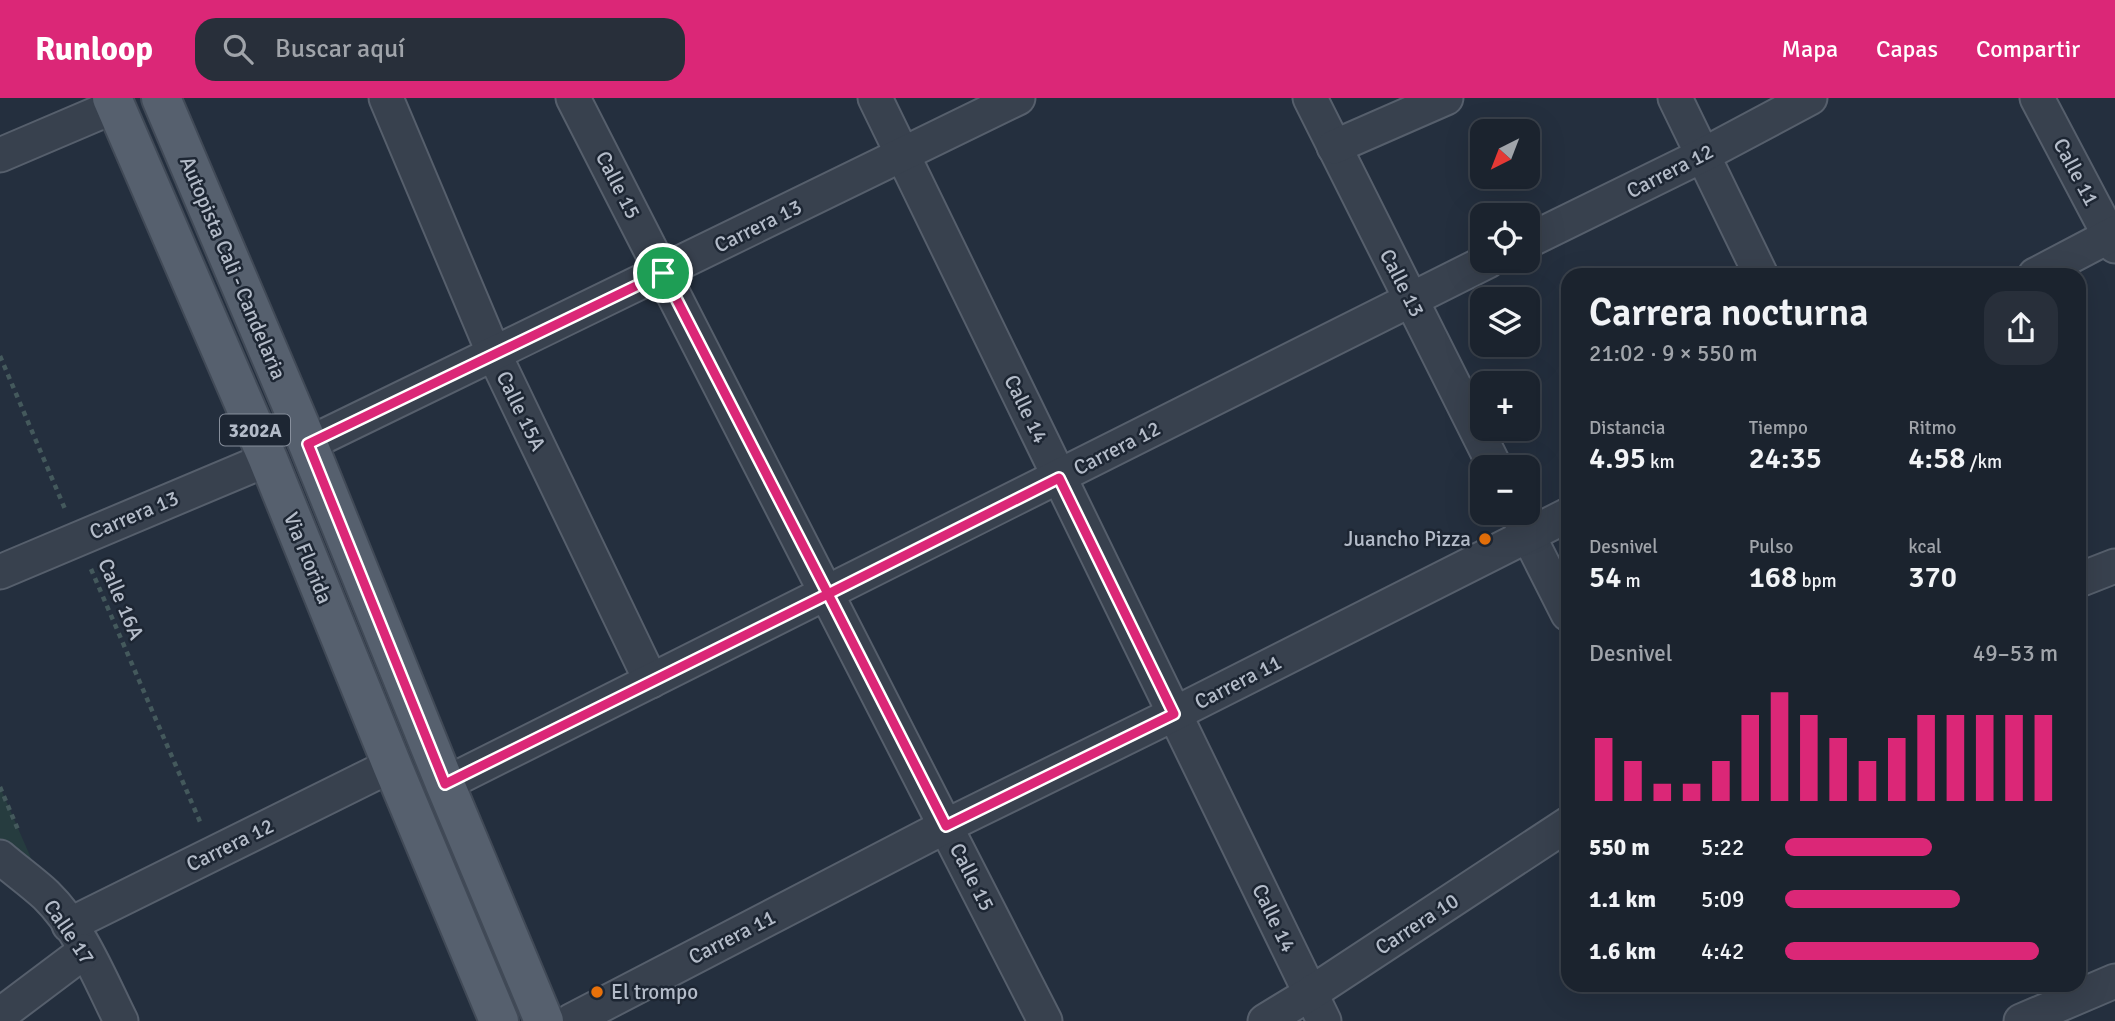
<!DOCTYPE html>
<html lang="es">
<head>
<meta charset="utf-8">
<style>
  :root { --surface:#1b232e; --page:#282f3a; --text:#f1f3f6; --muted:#a0a4aa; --line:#39404a; --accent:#db2777 }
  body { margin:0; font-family:Signika,sans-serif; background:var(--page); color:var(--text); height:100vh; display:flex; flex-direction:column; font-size:26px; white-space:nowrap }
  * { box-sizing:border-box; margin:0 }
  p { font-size:23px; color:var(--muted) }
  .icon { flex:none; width:38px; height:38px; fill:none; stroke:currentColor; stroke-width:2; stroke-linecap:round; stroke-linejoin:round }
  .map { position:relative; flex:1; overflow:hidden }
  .drawer { position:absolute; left:1561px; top:170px; width:525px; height:724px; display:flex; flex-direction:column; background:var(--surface); border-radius:21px; box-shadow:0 7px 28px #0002,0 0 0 2px var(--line) }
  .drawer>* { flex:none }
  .needle { width:46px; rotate:222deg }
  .fabs { position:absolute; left:1470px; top:21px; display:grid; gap:14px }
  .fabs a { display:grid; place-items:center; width:70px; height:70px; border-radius:14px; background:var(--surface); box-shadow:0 7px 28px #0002,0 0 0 2px var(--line); font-size:35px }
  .pin { position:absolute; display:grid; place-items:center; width:60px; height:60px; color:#fff; margin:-30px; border:4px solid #fff; border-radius:50%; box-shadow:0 2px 7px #0007 }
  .round { display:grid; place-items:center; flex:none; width:74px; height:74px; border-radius:21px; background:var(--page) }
  .overview { display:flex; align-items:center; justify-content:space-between; height:119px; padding:0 28px }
  h1 { font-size:38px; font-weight:600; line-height:52px }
  .figures { display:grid; grid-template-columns:repeat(3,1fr); gap:10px; height:119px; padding:7px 28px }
  .figures div { display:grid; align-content:center }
  .figures b { font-size:30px; font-weight:600 }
  .figures small { font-size:19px; font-weight:400 }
  .figures p { font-size:19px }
  .chart { height:196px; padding:14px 28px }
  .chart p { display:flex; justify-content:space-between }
  .chart svg { width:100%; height:126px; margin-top:7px; stroke:var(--accent); stroke-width:6 }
  ul { padding:0 28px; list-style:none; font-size:23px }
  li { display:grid; grid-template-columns:112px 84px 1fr; align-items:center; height:52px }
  li i { height:18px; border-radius:9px; background:var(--accent) }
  header { display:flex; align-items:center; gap:42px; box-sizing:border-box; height:98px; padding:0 35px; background:var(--accent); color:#fff }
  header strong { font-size:33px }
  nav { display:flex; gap:38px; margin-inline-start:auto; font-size:24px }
  .search { width:490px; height:63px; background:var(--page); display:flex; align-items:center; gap:18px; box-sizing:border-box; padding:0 24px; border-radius:21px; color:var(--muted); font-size:26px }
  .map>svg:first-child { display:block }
  .green { fill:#263c3f }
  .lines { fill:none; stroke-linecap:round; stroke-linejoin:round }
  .minor-casing { stroke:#565f6c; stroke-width:37 }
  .primary-casing { stroke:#414a57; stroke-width:42 }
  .path { stroke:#44595c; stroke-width:4.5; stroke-dasharray:5 5; stroke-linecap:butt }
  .minor { stroke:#38414e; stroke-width:33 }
  .primary { stroke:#56606e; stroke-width:38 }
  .route-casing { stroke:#fff; stroke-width:14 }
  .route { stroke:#db2777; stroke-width:9 }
  .food-dot { fill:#e8710a; stroke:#1d2633; stroke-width:2.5 }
  .labels { text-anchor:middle; stroke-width:5; stroke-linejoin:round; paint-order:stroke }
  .shield { fill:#1d2633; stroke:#878f9c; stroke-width:2 }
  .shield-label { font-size:19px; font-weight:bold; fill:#b4bcc9 }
  .street-label { font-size:21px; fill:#b4bcc9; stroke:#1d2633 }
  .poi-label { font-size:21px; fill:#b4bcc9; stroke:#1d2633; text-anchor:end }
</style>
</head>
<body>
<header>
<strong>Runloop</strong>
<div class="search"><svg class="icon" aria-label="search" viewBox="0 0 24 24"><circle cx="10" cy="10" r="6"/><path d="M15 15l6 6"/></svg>Buscar aquí</div>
<nav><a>Mapa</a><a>Capas</a><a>Compartir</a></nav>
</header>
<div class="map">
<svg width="2115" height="923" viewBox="0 0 2115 923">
  <rect width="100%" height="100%" fill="#242f3e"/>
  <!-- green -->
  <path class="green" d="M0,689L48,799L0,759Z"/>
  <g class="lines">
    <defs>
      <g id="minor">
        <path d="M386,0L494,256L651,583"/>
        <path d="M573,0L1045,923"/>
        <path d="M875,0L1324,923"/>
        <path d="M1310,0L1495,369"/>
        <path d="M1675,0L1761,177"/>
        <path d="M2037,0L2115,148"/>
        <path d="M1334,49L1446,0"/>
        <path d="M0,57L115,8"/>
        <path d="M1528,143L1703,57L1810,0"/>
        <path d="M2035,177L2115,135"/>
        <path d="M308,346L1018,0"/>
        <path d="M1517,415L1568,516"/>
        <path d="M0,474L268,361"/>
        <path d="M2079,482L2115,468"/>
        <path d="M445,686L1488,163"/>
        <path d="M0,759C15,772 32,784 46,797C80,830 100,881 121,923"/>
        <path d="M69,827L392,667"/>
        <path d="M0,917L85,853"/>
        <path d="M571,923L946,728L1174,616L1568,417"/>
        <path d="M1265,923L1311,895L1568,726"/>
        <path d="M2021,923L2115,883"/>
      </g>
      <g id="primary">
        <path d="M112,0L268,361L392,667L499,923"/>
        <path d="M161,0L308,346L445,686L544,923"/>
      </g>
    </defs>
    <!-- minor casing -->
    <use href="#minor" class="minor-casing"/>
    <!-- primary casing -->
    <use href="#primary" class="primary-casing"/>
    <!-- path -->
    <g class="path">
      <path d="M0,258L65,411"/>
      <path d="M91,471L201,726"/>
      <path d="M0,689L19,734"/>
    </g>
    <!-- minor -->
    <use href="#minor" class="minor"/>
    <!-- primary -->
    <use href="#primary" class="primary"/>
  </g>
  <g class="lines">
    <defs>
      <path id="route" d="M663,175L308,346L445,686L828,496L946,728L1174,616L1059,380L828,496L663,175"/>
    </defs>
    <!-- route casing -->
    <use href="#route" class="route-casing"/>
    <!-- route -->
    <use href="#route" class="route"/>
  </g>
  <!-- markers -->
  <g class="food-dot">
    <circle cx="1485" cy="441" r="7"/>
    <circle cx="597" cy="894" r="7"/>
  </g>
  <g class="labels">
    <!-- shield labels -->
    <rect class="shield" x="220" y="316.5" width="70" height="31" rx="5"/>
    <g class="shield-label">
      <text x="255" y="339">3202A</text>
    </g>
    <!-- street labels -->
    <g class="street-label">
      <text transform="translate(1670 73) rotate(-27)" y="7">Carrera 12</text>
      <text transform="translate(2076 74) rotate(62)" y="7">Calle 11</text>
      <text transform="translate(618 87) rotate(63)" y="7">Calle 15</text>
      <text transform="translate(758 128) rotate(-26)" y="7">Carrera 13</text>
      <text transform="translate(233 170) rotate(67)" y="7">Autopista Cali - Candelaria</text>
      <text transform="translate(1402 185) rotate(63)" y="7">Calle 13</text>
      <text transform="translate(1026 311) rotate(64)" y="7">Calle 14</text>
      <text transform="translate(521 313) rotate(64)" y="7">Calle 15A</text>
      <text transform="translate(1117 350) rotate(-27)" y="7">Carrera 12</text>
      <text transform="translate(134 417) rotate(-23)" y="7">Carrera 13</text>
      <text transform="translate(308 460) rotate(68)" y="7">Via Florida</text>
      <text transform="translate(121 501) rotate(67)" y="7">Calle 16A</text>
      <text transform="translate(1238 584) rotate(-27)" y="7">Carrera 11</text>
      <text transform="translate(230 747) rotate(-26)" y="7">Carrera 12</text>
      <text transform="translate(972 779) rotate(63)" y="7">Calle 15</text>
      <text transform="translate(1274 820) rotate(64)" y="7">Calle 14</text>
      <text transform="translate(1417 826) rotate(-33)" y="7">Carrera 10</text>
      <text transform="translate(69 834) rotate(56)" y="7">Calle 17</text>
      <text transform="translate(732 839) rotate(-27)" y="7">Carrera 11</text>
    </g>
    <!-- poi labels -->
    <g class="poi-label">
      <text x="1471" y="448">Juancho Pizza</text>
      <text x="611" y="901" text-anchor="start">El trompo</text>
    </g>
  </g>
</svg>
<div class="fabs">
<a><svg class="needle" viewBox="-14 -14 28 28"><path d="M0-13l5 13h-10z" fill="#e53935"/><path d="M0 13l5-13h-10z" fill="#a0a4aa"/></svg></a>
<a><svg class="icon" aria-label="locate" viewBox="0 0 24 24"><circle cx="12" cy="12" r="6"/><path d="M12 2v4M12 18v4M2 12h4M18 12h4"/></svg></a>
<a><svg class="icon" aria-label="layers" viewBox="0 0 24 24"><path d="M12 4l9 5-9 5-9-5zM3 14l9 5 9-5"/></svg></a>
<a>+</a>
<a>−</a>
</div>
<div class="pin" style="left:663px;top:175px;background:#1e9e55"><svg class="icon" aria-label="arrive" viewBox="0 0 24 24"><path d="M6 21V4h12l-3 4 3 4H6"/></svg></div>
<section class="drawer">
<div class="overview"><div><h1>Carrera nocturna</h1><p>21:02 · 9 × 550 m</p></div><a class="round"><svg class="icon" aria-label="share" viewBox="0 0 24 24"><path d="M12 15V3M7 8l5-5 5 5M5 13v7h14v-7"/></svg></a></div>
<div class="figures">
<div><p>Distancia</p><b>4.95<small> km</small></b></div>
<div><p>Tiempo</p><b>24:35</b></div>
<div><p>Ritmo</p><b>4:58<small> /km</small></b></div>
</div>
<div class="figures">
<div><p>Desnivel</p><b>54<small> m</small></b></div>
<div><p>Pulso</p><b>168<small> bpm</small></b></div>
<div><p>kcal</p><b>370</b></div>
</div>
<div class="chart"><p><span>Desnivel</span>49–53 m</p>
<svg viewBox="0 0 160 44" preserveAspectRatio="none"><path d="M5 44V22M15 44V30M25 44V38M35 44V38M45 44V30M55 44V14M65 44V6M75 44V14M85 44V22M95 44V30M105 44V22M115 44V14M125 44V14M135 44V14M145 44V14M155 44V14"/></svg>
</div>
<ul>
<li><b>550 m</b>5:22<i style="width:54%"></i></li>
<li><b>1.1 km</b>5:09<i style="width:64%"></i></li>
<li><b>1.6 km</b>4:42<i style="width:93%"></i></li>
</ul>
</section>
</div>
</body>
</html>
